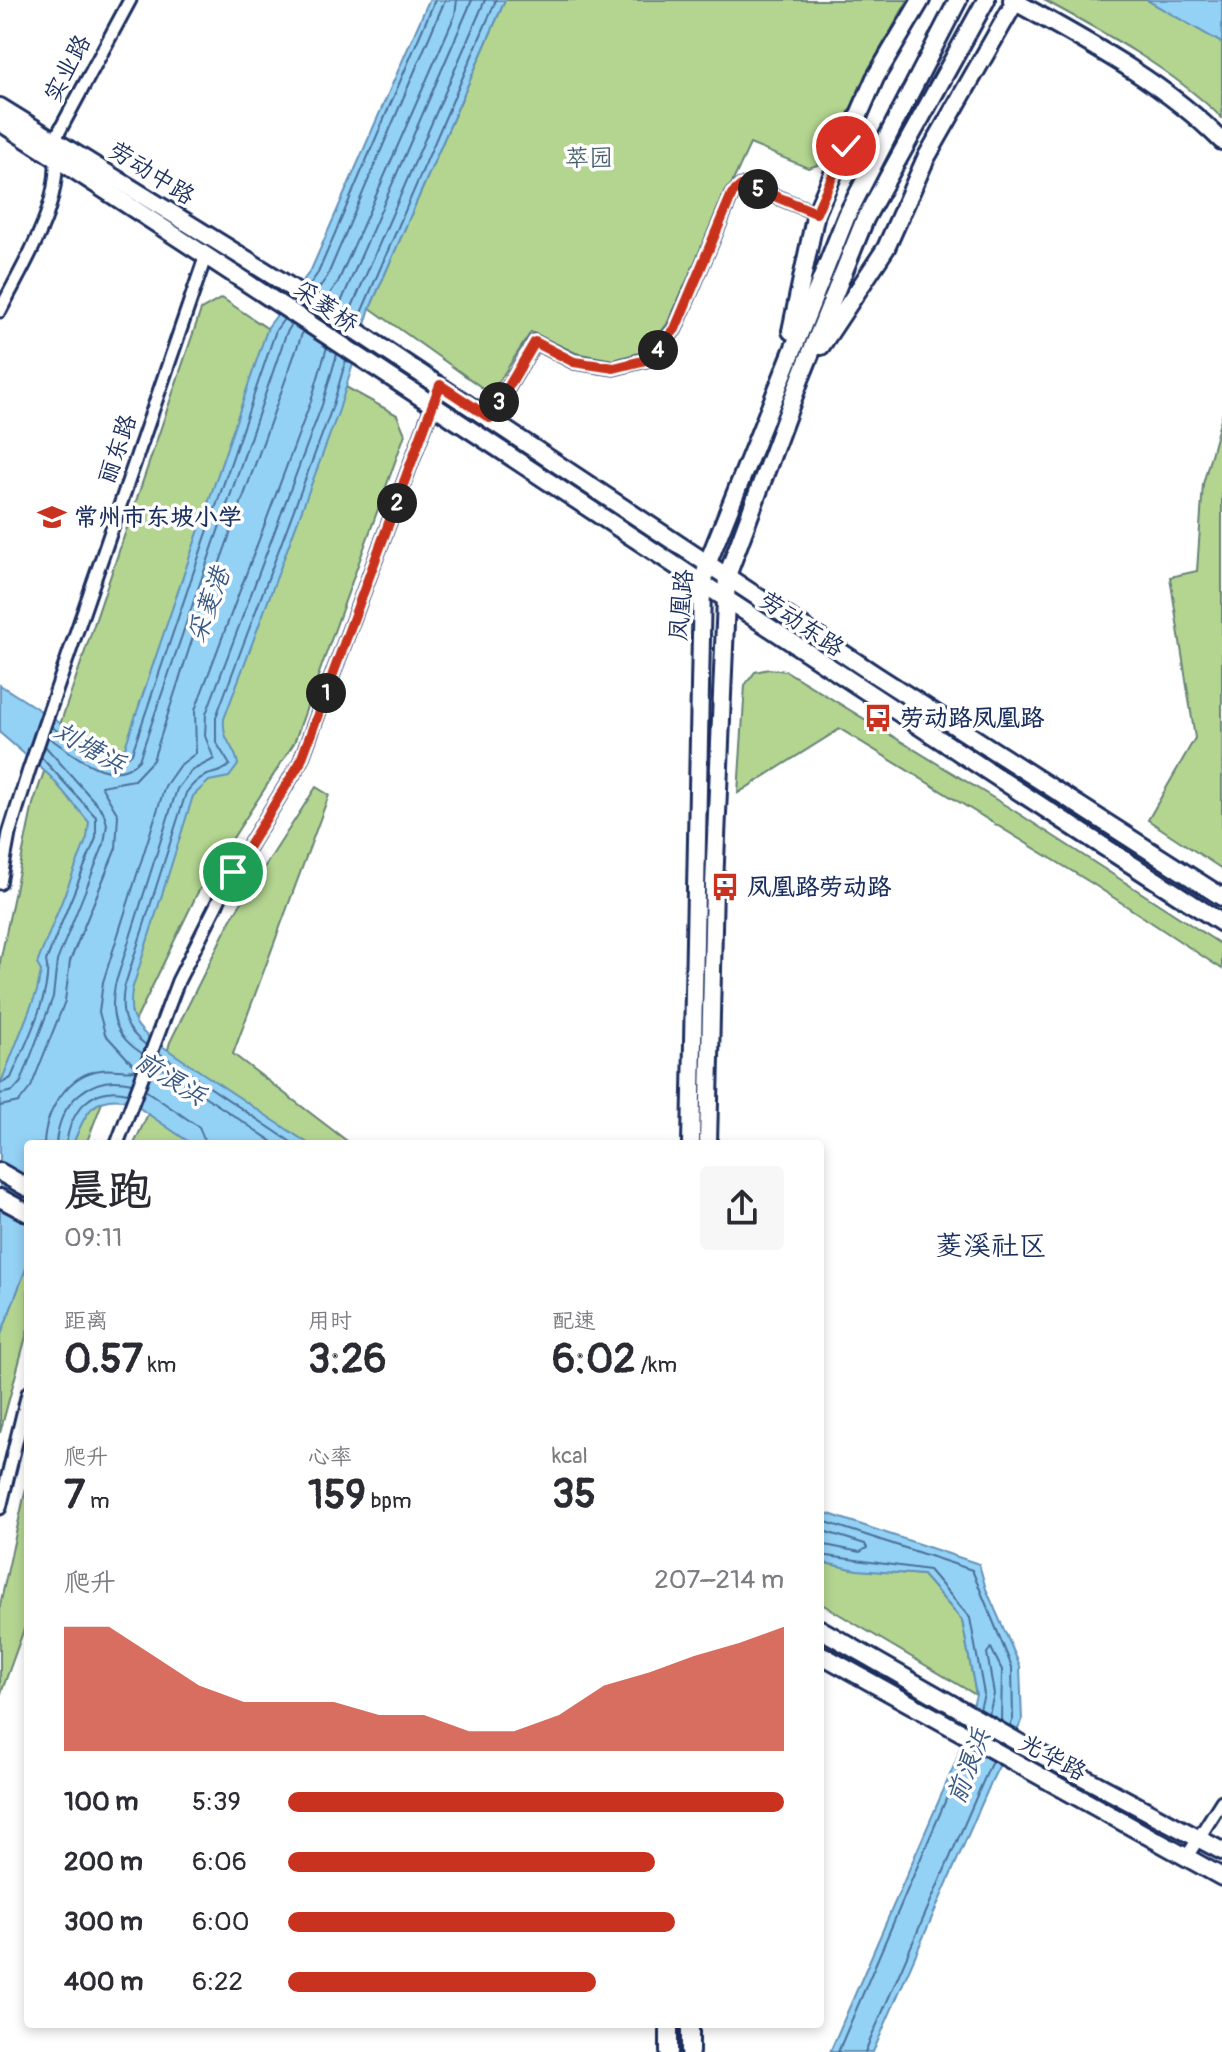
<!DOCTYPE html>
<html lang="zh">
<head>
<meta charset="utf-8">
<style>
  :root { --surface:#fff; --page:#f7f7f7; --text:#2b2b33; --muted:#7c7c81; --accent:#c8321e }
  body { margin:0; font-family:Pangolin,"LXGW WenKai TC",sans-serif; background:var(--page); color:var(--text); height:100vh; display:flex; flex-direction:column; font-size:30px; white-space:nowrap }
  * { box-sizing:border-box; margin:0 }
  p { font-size:26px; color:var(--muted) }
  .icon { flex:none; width:44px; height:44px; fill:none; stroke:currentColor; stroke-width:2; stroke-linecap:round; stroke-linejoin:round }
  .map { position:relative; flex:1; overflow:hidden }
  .panel { position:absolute; left:24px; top:1140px; width:800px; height:888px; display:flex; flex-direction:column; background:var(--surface); border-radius:8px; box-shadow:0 4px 12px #0003 }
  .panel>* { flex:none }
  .pin { position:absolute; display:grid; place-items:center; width:68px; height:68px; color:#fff; margin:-34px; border:4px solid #fff; border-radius:50%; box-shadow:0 2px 8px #0007 }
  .km { position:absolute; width:40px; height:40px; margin:-20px; border-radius:50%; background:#222; color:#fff; font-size:22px; line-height:40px; text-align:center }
  .round { display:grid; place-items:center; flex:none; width:84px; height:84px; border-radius:8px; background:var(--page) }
  .head { display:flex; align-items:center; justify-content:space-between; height:136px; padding:0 40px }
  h1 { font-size:44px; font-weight:700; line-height:60px }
  .figures { display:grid; grid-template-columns:repeat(3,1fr); gap:12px; height:136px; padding:8px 40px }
  .figures div { display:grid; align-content:center }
  .figures b { font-size:40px; font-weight:700 }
  .figures small { font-size:22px; font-weight:400 }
  .figures p { font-size:22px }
  .chart { height:224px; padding:16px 40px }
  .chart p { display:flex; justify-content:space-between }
  .chart svg { width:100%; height:144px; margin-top:8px; fill:var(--accent); opacity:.7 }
  ul { padding:0 40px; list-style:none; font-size:26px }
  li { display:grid; grid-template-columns:128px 96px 1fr; align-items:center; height:60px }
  li i { height:20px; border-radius:10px; background:var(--accent) }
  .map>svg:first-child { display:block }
  .green { fill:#b3d590; stroke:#678277; stroke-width:2 }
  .water { fill:#94d2f5; stroke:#6491b9; stroke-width:2 }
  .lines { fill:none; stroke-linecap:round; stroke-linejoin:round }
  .shore { stroke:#4b709a; stroke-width:2 }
  .street-casing { stroke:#1b2f5e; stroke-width:17 }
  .secondary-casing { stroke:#1b2f5e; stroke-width:22 }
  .street { stroke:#fff; stroke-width:11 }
  .secondary { stroke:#fff; stroke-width:16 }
  .route-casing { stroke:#fff; stroke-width:16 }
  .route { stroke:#c8321e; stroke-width:10 }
  .labels { text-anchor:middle; stroke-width:7; stroke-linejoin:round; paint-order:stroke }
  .street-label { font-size:24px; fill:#1b2f5e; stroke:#fff }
  .park-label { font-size:24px; fill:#49616d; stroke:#fff }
  .poi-label { font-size:24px; font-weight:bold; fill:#1b2f5e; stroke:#fff; text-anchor:start }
  .water-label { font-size:26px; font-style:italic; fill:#395884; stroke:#fff }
  .quarter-label { font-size:28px; fill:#1b2f5e; stroke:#fff }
</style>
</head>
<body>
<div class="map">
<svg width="1222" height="2052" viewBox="0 0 1222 2052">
  <rect width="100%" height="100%" fill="#fff"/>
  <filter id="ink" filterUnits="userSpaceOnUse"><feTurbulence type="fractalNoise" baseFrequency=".0125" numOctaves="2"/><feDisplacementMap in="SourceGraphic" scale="16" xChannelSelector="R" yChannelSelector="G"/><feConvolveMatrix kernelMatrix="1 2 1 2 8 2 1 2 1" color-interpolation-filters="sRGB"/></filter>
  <g filter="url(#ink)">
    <!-- green -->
    <g class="green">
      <path d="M505,0H908L870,68L828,162L808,168L750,144L667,324L646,351L613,360L576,353L531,332L491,394L370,308Z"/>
      <path d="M1044,0H1147L1222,43V118C1170,68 1107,34 1044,0Z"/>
      <path d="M222,298L286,341L0,1143V962L33,804L201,310Z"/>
      <path d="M333,380L397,415L405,434L294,743L197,894L134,1024L113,1018Z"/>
      <path d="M1222,415V869L1148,820L1195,738L1170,577L1197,571L1203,484Z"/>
      <path d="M769,669L786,671L1013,810L1222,945V969L1093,884L840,729L738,793L745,685L755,672Z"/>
      <path d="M316,787L329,795L233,1054L351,1144H134L153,1103L170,1042L231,919Z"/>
      <path d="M103,1100L86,1144H73L85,1113Z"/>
      <path d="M28,1263V1329L0,1433V1337Z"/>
      <path d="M28,1479V1618L0,1696V1605Z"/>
      <path d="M820,1562L854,1569L923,1575L962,1620L976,1695L820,1603Z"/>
    </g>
    <!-- water -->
    <g class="water">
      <path d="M429,0H505L370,308L339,410L224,719C222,743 236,746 238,765L229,777L209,781L193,796L132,990C129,1012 131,1021 147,1036L309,1144H192L129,1101C93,1093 85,1114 73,1144H28V1263L0,1337V1085L37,991L41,971L37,964L87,838L89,822L50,776L0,733V685L101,749L111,754L124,750L268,327L311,270Z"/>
      <path d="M1147,0H1222V43Z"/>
      <path d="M820,1511L979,1564L986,1589L1020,1666L1022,1721L993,1778L873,2052H830L956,1761L976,1695L962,1620L923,1575L857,1570L820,1562Z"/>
    </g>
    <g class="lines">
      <!-- shore -->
      <g class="shore">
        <path d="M308,287L318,273L435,0"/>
        <path d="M316,292L327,277L445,0"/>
        <path d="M326,299L338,282L455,15L457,0"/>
        <path d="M339,307L472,0"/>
        <path d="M349,314L485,0"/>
        <path d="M358,320L496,0"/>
        <path d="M52,727C72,741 109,777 132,753L276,330L284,319"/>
        <path d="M48,737C74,754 112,790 139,760L286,334L292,324"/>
        <path d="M146,1045C124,1029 120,1014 124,988L186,793C205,767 216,778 230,765L216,742V717L332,408L346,360"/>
        <path d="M159,1053L294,1144"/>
        <path d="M143,1054C115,1036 109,1017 115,985L177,789L191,771L214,759L205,736L206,714L322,405L337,354"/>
        <path d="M155,1063L276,1144"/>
        <path d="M0,1084L11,1078C23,1049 54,990 46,961L96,838V817L41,757"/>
        <path d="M145,1090L199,1127L206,1144"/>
        <path d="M0,1094L13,1091L21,1082L53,997L57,961L104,844L107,824L103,811L45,746"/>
        <path d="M0,1106L19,1102L31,1087L65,1001L70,961L116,848L118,815L101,786L134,780L153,760L192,640L303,331"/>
        <path d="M44,1144C45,1112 67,1074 101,1070C112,1068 129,1073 137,1069L105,1034L99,1012L103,982L165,786L179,766L196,753L195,710L311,401L327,347"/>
        <path d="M56,1144C59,1102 90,1073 132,1083"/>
        <path d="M66,1144C71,1110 92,1084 128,1093"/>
        <path d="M820,1520L972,1570L1012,1667L1013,1719L1010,1726"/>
        <path d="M820,1530L865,1544L867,1548L860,1552L820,1544"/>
        <path d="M820,1555L929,1570L970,1618L984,1694L980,1709"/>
        <path d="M989,1714L994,1694L987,1653L991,1648L1002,1670L1001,1721"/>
        <path d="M838,2052L968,1748"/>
        <path d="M865,2052L992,1761"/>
      </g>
      <defs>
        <g id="street">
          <path d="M0,311C26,259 66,201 54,141L130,0"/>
          <path d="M490,418L535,342L574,362L614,368L650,359L675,329L732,194L741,186L755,188L816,213"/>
          <path d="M0,883L9,834L29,770L206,255"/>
          <path d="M117,1144L178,981L233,872L300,763L440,385"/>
          <path d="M0,1508L28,1393"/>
          <path d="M1186,1858L1222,1801"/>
        </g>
        <g id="secondary">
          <path d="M1012,0C1084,40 1164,82 1222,141"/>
          <path d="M0,107L278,279L877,676L1222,897"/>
          <path d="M0,122C410,386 812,660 1222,923"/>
          <path d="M791,331L816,213L875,78L921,0"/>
          <path d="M821,346L886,248L926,158L1015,2"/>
          <path d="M691,1144L702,586L708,562L847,215L958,0"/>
          <path d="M708,1144L714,885L727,576L801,377L865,219L986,0"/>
          <path d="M0,1172L28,1188"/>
          <path d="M0,1198L28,1213"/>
          <path d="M820,1629L1023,1745L1222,1851"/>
          <path d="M820,1654L1222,1877"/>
          <path d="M669,2052V2024"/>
          <path d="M690,2052V2024"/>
        </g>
      </defs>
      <!-- street casing -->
      <use href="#street" class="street-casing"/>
      <!-- secondary casing -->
      <use href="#secondary" class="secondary-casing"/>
      <!-- street -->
      <use href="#street" class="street"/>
      <!-- secondary -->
      <use href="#secondary" class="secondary"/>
    </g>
  </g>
  <g class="lines" filter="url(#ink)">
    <defs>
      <path id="route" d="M233,872L300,763L440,385L490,418L535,342L574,362L614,368L650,359L675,329L732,194L741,186L755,188L816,213L846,146"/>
    </defs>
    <!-- route casing -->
    <use href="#route" class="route-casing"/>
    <!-- route -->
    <use href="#route" class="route"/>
  </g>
  <!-- icons -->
  <defs>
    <symbol id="school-bare" viewBox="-9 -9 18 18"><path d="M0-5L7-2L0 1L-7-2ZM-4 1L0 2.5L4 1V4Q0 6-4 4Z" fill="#c8321e" stroke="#fff" stroke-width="2.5" paint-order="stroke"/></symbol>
    <symbol id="bus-bare" viewBox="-9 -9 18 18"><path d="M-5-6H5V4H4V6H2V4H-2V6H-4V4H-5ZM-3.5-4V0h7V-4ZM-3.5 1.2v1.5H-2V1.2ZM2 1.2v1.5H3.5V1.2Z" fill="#c8321e" stroke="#fff" stroke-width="2.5" paint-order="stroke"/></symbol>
  </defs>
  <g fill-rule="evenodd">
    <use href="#school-bare" x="32" y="497" width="40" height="40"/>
    <use href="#bus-bare" x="858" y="698" width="40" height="40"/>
    <use href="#bus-bare" x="705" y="867" width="40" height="40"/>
  </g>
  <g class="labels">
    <!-- street labels -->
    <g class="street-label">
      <text transform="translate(67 68) rotate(-62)" y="8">实业路</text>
      <text transform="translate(152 173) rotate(32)" y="8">劳动中路</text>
      <text transform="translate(326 306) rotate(35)" y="8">采菱桥</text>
      <text transform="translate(117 449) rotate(-71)" y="8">丽东路</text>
      <text transform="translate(681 605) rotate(-85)" y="8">凤凰路</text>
      <text transform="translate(802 624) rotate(34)" y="8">劳动东路</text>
      <text transform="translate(1053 1757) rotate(28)" y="8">光华路</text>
    </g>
    <!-- park labels -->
    <g class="park-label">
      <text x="589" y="166">萃园</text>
    </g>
    <!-- poi labels -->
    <g class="poi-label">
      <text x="74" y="525">常州市东坡小学</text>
      <text x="900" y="726">劳动路凤凰路</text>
      <text x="747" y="895">凤凰路劳动路</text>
    </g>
    <!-- water labels -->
    <g class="water-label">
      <text transform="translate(208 605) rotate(-70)" y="9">采菱港</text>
      <text transform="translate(90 747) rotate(30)" y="9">刘塘浜</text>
      <text transform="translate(171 1078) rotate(32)" y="9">前浪浜</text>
      <text transform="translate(968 1766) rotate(-69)" y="9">前浪浜</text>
    </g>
    <!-- quarter labels -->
    <g class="quarter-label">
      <text x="991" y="1255">菱溪社区</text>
    </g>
  </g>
</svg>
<div class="pin" style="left:233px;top:872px;background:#1e9e55"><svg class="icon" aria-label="arrive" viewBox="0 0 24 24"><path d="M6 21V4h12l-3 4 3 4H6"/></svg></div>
<div class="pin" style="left:846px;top:146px;background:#d93025"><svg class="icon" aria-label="check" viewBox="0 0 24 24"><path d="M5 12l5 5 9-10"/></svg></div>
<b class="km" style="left:326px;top:693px">1</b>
<b class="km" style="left:397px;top:503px">2</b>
<b class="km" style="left:499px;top:402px">3</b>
<b class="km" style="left:658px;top:350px">4</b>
<b class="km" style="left:758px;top:189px">5</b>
<section class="panel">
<div class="head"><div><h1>晨跑</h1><p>09:11</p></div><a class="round"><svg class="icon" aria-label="share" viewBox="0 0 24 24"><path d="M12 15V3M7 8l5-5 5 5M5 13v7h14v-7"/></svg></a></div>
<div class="figures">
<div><p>距离</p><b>0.57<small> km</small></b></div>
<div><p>用时</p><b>3:26</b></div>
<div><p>配速</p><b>6:02<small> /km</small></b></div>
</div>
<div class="figures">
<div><p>爬升</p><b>7<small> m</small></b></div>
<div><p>心率</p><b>159<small> bpm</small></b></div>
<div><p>kcal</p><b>35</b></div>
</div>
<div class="chart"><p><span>爬升</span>207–214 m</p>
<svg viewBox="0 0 160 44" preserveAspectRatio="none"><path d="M0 44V6L10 6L20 15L30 24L40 29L50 29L60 29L70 33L80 33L90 38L100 38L110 33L120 24L130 20L140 15L150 11L160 6V44z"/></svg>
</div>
<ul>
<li><b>100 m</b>5:39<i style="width:100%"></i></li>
<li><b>200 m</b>6:06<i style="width:74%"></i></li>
<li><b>300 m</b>6:00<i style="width:78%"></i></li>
<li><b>400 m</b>6:22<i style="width:62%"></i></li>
</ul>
</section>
</div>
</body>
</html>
